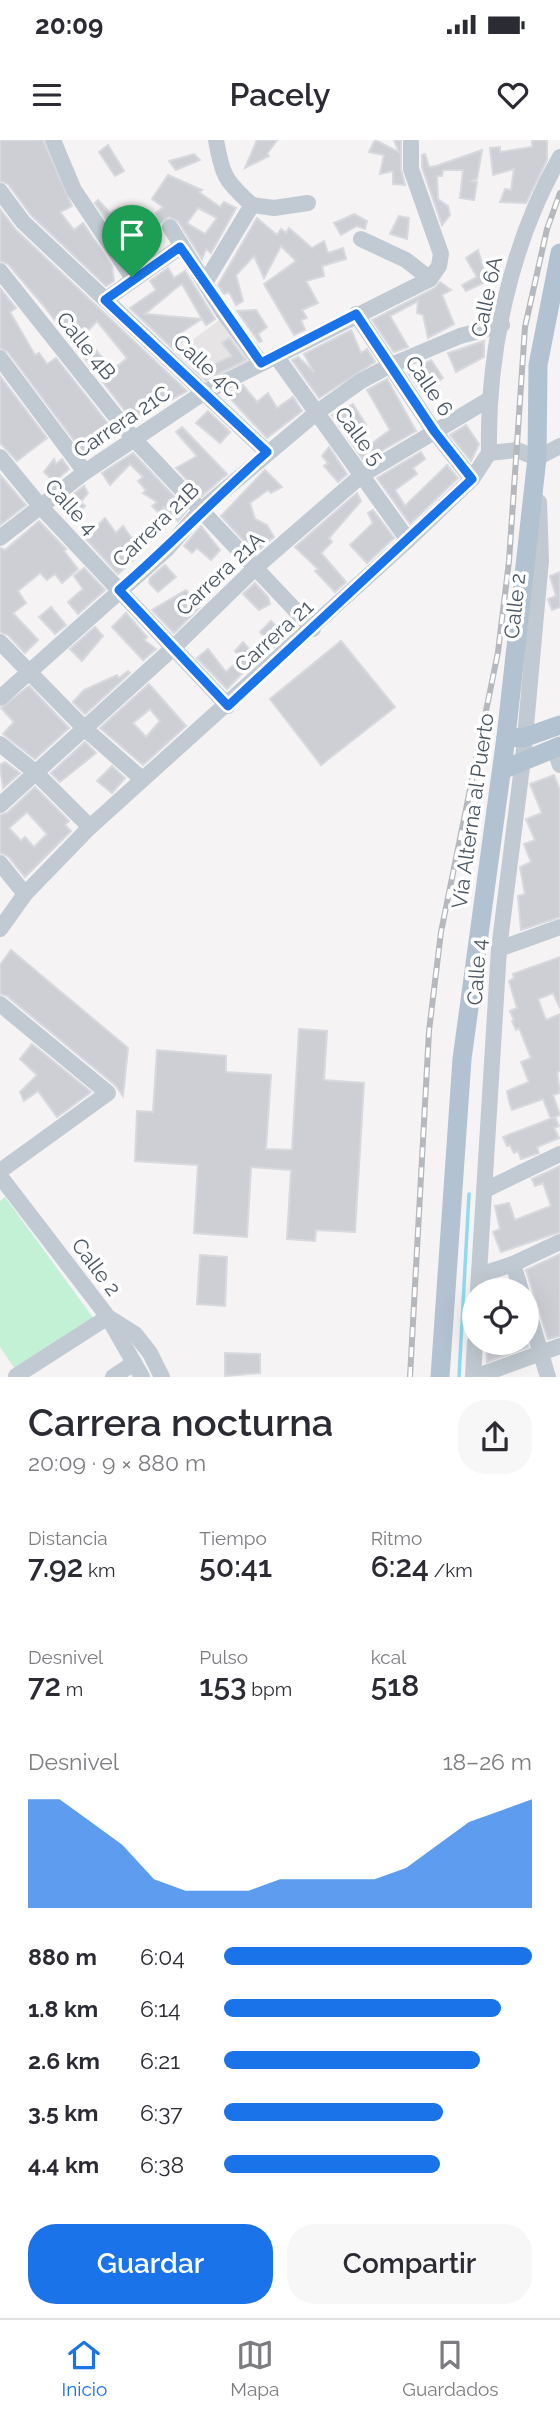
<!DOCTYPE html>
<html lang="es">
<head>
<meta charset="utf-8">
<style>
  :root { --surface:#fff; --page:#f7f7f7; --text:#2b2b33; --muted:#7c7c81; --line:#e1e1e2; --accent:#1a73e8 }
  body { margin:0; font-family:Raleway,sans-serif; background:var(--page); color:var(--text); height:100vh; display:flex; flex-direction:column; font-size:26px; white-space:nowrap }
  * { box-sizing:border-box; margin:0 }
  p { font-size:23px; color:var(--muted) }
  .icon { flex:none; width:38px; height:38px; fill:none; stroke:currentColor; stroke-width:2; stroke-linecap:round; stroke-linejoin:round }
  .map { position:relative; height:1237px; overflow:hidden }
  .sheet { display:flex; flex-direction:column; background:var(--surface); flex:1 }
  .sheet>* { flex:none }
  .tools { position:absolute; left:462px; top:1138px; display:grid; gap:14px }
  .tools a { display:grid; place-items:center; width:77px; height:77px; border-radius:50%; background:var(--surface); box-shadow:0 7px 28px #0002; font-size:35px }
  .pin { position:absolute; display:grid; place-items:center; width:60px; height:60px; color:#fff; margin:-72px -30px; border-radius:50% 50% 50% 0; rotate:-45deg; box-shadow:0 0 7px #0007 }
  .pin .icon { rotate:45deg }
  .round { display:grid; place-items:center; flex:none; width:74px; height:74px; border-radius:28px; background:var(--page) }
  .summary { display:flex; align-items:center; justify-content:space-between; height:119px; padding:0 28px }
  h1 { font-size:38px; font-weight:600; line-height:52px }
  .metrics { display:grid; grid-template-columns:repeat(3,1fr); gap:10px; height:119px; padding:7px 28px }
  .metrics div { display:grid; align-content:center }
  .metrics b { font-size:30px; font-weight:600 }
  .metrics small { font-size:19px; font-weight:400 }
  .metrics p { font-size:19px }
  .chart { height:196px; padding:14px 28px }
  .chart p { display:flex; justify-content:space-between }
  .chart svg { width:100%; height:126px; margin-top:7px; fill:var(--accent); opacity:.7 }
  .cta { display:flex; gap:14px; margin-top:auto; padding:14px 28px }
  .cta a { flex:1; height:80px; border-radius:28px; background:var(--accent); color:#fff; font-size:28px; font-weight:600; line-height:80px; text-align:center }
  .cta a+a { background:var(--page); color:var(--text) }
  ul { padding:0 28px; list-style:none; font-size:23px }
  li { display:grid; grid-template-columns:112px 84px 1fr; align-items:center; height:52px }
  li i { height:18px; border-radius:9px; background:var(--accent) }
  .status { display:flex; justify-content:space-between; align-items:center; height:49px; padding:0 35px; background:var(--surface); direction:ltr }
  .status svg { height:19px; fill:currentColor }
  header { display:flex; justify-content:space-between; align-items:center; height:91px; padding:0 28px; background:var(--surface); font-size:32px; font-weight:600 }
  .tabs { display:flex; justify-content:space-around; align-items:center; height:98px; border-top:2px solid var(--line); background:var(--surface); font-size:19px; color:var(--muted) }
  .tabs a { display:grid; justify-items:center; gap:4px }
  .tabs .selected { color:var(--accent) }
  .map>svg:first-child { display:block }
  .education { fill:#e6e4e5 }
  .green { fill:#c3f1d5 }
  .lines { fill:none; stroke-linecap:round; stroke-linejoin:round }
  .stream { stroke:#90daee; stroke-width:3.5 }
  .building { fill:#cdcfd5; stroke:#d7d9de; stroke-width:2; fill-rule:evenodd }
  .minor { stroke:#c1cad2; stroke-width:16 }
  .major { stroke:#b3c2d1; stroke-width:19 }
  .rail-casing { stroke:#b5b8bd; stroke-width:6 }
  .rail { stroke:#fff; stroke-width:3.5; stroke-dasharray:10; stroke-linecap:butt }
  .route-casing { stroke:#fff; stroke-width:14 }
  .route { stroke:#1a73e8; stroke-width:9 }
  .labels { text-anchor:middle; stroke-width:7; stroke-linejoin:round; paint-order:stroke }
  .street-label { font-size:21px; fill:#4a5661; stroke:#fff }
</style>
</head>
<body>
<div class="status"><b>20:09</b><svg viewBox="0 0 49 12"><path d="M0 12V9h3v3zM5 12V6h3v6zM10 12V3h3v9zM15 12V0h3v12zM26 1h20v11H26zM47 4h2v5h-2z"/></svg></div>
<header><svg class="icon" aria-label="menu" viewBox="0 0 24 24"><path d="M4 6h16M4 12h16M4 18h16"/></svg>Pacely<svg class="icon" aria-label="heart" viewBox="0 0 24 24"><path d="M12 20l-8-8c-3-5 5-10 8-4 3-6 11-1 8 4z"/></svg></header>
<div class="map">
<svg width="560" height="1237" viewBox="0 0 560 1237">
  <rect width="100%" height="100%" fill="#f5f3f3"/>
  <!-- education -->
  <path class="education" d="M222,178L256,221L208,244L175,213Z"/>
  <!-- green -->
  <path class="green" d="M5,1057L94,1179L17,1232L0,1207V1061Z"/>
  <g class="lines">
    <!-- stream -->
    <path class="stream" d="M459,1237L469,1054"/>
  </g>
  <!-- building -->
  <g class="building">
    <path d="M0,0H43L72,66L60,72L74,90L83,83L112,126L114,141L106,146L31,75L8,44L0,41Z"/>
    <path d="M257,0H277L267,14L269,16L245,28Z"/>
    <path d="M375,0L399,12L394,0H401V29L405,45L393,44V31L380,34L384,15L369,12Z"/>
    <path d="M532,0H547V20L526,63L500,62L505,49L511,50L514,29L493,35L490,8L500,7V12L532,7Z"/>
    <path d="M108,5L124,31L115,36L99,12Z"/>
    <path d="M482,10L477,39L472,41L477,42L474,60L460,58L463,30H443L442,36H437L438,59L448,66L450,75L442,85L422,27V15L425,14L429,27L436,26Z"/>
    <path d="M194,14L200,20L176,30L169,21Z"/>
    <path d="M168,35L202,50L199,52L220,67L224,62L236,68L211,113L206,109L202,119L178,81L169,77L161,82L156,73L163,67L152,59ZM198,68L217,78L205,94L187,83Z"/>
    <path d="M98,60L110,73L119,68L135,98L147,91L158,110L137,125L95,63Z"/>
    <path d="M0,69L16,90L187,251L133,281L43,165L8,124L0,121ZM97,181L127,218L113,230L95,209L91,212L80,199Z"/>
    <path d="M354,74L367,81L365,89L357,86L341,95L334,83Z"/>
    <path d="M399,76L409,78L407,99L390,94Z"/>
    <path d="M257,78L277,95L281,89L286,93L289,88L312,108L324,101L328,113L343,108L346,119L322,126L324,136L306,141L318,163L302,170L307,178L301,180L305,190L294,195L264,144L296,121L281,106L264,138L254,116L236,135L243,161L236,165L229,152L224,154L218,145Z"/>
    <path d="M478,110L484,130L492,139L466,151L462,145L477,137L466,118Z"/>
    <path d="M168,128L174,138L185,131L215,179L206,185L202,179L182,192L187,196L174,210L130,168L156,150L150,141ZM182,144L202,179L145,174L175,149Z"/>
    <path d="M440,142L451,150L442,155L454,184L428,198L423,175L417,173L418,161L390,176L408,207L394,212L372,180L435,148Z"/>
    <path d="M0,148L16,168L10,172L35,215L39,213L47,224L56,218L117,295L110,300L107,297L85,315L8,212L0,208Z"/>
    <path d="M256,170L267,187L258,194L262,201L259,202L237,171Z"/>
    <path d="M351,190L361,213L367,209L375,222L319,258L292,220L298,217L314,232L304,214Z"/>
    <path d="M229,198L246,220L206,240L190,225L198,216L210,226L232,216L222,203Z"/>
    <path d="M484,201V217L456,232L448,213Z"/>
    <path d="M431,220L443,238L422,253L408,233Z"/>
    <path d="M0,236L47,298L17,321L0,303Z"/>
    <path d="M387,239L416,291L364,321L332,275L353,264L366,285L356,291L367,307L390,290L367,250Z"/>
    <path d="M243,245L257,262L268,253L277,268L293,257L302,271L267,298L226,254Z"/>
    <path d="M208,271L230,292L220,303L196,283Z"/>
    <path d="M466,285L479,304L471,321L450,295Z"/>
    <path d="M182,287L227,334L202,356L176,328L197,316L176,292Z"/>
    <path d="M329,307L347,334L338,342L324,326L328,323L322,316Z"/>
    <path d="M421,312L425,319L413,328L417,334L395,350L405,366L447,325L458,338L410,384L377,338Z"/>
    <path d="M133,313L187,370L178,381L164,367L159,373L152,366L157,362L143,353L146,350L138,341L143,337L130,324L110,345L102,333Z"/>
    <path d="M54,319L56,324L62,319L69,329L54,342L44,332Z"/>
    <path d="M265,330L282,347L271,353L268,350L250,363L255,379L267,385L274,397L255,413L221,376Z"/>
    <path d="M0,335L26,365L0,385Z"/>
    <path d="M84,346L88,353L81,362L85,366L75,375L63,362Z"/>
    <path d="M357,353L361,361L329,398L332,402L321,413L346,442L335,452L315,431L318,429L295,407Z"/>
    <path d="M373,370L394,398L367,423L350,405L373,383L368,373Z"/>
    <path d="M105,378L116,393L123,386L133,400L129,404L139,415L118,434L85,398Z"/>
    <path d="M39,381L66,409L64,411L78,429L62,443L55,434L47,440L40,433L18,451L26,463L13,473L38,500L25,513L8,495L0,492V408L5,410Z"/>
    <path d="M201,386L220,410L211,420L197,408L192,413L184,406Z"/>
    <path d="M165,425L176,437L158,452L149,443L150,438Z"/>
    <path d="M84,428L105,450L78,474L68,462L83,449L74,436Z"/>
    <path d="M560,432V467L552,470L548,459L556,456L550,436Z"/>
    <path d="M255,443L268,457L270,464L259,470L243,454Z"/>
    <path d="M186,450L200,467L174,493L152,470Z"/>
    <path d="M51,467L66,485L55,494L39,477Z"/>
    <path d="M126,473L147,497L144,500L156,509L143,520L112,487Z"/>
    <path d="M288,478L296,486L274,507L260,492L271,481L278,488Z"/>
    <path d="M95,487L103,496L82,521L70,509Z"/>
    <path d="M341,501L395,567L321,625L270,559Z"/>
    <path d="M243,502L257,518L227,549L197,518L208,509L226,532L241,518L235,511Z"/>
    <path d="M128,531L130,533L85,574L73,562L84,550L117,535L119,538Z"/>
    <path d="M149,544L186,586L143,625L100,588ZM150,569L160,581L146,597L133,583Z"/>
    <path d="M29,546L69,588L35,619L3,594L14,582L1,568Z"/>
    <path d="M85,602L96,613L60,642L51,633Z"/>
    <path d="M5,622L20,633L3,648L0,625Z"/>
    <path d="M112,626L125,638L112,653L97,641Z"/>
    <path d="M554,635L560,650V777L521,790L518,756L525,754L520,727L531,722L524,704L535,700L526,679L542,673L530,644Z"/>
    <path d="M35,647L69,681L65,685L71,691L25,737L8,716L0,713V675L7,673ZM27,672L47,694L34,707L25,697L21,701L9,688Z"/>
    <path d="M11,810L128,908L123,956L115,945L7,856L0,854V825Z"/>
    <path d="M560,817V868L553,853L538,859L546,880L560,874V931L557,932L560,953L553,955L560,975L551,979L543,959L512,970L509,961L507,951L529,942L521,922L531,918L519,888L516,890L512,881L514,880L510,871L517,868L509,841L514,838L513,834Z"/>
    <path d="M299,889L327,891L324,940L364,943L355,1092L316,1090L315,1101L287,1099L291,1030L251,1027L247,1097L194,1093L198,1025L135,1021L137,971L153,972L157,910L226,916V932L271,935L266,1009L292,1010Z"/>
    <path d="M32,904L91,952L57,977L38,951L24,961L20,952L37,935L20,919Z"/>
    <path d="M555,977L559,986L554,988L559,998L537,1007L539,1013L521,1019L518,1011L514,1013L510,1005L507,1006L503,997Z"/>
    <path d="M560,1026V1092L501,1112L493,1092L500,1089L495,1066L509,1063L515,1080L551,1066L543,1043L535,1046L532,1039Z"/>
    <path d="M560,1114V1196L548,1199L526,1130Z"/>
    <path d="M200,1115L227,1117L225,1166L197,1164Z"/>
    <path d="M500,1202H527L528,1207L487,1222L486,1206L500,1207Z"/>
    <path d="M225,1213L260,1214V1233L225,1236Z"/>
  </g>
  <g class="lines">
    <!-- minor -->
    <g class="minor">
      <path d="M53,0L74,50L132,137"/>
      <path d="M216,0C222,35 225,41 252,65"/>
      <path d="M0,51L23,82L267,312"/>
      <path d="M252,65L274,68L308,63"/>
      <path d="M170,87L223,172L261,223"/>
      <path d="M361,99L406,120L430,139"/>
      <path d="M0,131L133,298L313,489"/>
      <path d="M206,141L252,65"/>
      <path d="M105,160L180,107"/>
      <path d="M356,174L434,291L472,339"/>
      <path d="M276,216L408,400"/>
      <path d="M0,218L85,332"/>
      <path d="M489,313C487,214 510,104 560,17"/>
      <path d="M0,317L41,367L228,566"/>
      <path d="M0,398L85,332L203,253L430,139L439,126L441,114L411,29V3"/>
      <path d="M0,502L84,588L142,639"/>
      <path d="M0,558L167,409L202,369L316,273L361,241L389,226L460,196L502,185"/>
      <path d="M0,604L35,632L90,687"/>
      <path d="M554,608L560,625"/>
      <path d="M0,665L172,509L255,428L362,335L488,260"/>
      <path d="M0,723L25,754"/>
      <path d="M0,789L25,754L90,687L408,400L472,339L489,313L517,310L537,318L560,306"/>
      <path d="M499,809L560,787"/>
      <path d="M0,864L108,953L0,1031"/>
      <path d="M0,1036L108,1177L135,1194L150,1213L162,1237"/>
      <path d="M485,1050L560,1014"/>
      <path d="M513,1124L521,1150"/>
      <path d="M479,1135L513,1124L560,1102"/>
      <path d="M478,1150L499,809L523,619L541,420L539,362"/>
      <path d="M527,1167L548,1237"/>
      <path d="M109,1179L142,1237"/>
      <path d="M16,1236L108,1177"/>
      <path d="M113,1237L134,1223"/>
      <path d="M473,1237L475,1202"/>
      <path d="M475,1237L560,1206"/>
    </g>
    <!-- major -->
    <g class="major">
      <path d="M506,597L523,598L560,585"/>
      <path d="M502,630L560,606"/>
      <path d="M440,1237L462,919L506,597L537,318L538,225L560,113"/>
    </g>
    <defs>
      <path id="rail" d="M410,1237L429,891L441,792L498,512L509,421L525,187L547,89L560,53"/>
    </defs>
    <!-- rail casing -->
    <use href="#rail" class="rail-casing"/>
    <!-- rail -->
    <use href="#rail" class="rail"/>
  </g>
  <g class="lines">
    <defs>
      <path id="route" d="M180,107L261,223L356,174L434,291L472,339L228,566L119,450C170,406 216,357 267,312L105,160Z"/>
    </defs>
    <!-- route casing -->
    <use href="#route" class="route-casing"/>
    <!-- route -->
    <use href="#route" class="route"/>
  </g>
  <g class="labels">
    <!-- street labels -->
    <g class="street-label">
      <text transform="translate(487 157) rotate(-78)" y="7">Calle 6A</text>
      <text transform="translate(86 206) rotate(51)" y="7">Calle 4B</text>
      <text transform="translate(206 226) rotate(43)" y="7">Calle 4C</text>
      <text transform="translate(429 246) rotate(56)" y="7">Calle 6</text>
      <text transform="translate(122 282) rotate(-34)" y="7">Carrera 21C</text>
      <text transform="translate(359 296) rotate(53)" y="7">Calle 5</text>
      <text transform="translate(71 367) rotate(48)" y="7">Calle 4</text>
      <text transform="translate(156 385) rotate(-44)" y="7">Carrera 21B</text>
      <text transform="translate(220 434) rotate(-43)" y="7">Carrera 21A</text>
      <text transform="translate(515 466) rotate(-84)" y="7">Calle 2</text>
      <text transform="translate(274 496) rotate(-42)" y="7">Carrera 21</text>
      <text transform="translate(473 671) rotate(-82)" y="7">Vía Alterna al Puerto</text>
      <text transform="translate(477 832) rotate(-86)" y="7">Calle 4</text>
      <text transform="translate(96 1127) rotate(53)" y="7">Calle 2</text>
    </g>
  </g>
</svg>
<div class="tools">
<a><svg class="icon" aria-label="locate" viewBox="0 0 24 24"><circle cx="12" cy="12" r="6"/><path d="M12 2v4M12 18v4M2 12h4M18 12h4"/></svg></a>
</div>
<div class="pin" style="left:132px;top:137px;background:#1e9e55"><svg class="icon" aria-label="arrive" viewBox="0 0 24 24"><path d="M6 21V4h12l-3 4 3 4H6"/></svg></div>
</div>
<section class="sheet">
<div class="summary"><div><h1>Carrera nocturna</h1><p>20:09 · 9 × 880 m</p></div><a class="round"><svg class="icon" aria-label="share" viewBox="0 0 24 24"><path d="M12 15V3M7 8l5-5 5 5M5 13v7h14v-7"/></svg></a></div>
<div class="metrics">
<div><p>Distancia</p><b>7.92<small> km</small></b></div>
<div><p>Tiempo</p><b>50:41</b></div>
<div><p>Ritmo</p><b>6:24<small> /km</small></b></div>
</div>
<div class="metrics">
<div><p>Desnivel</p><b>72<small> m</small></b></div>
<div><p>Pulso</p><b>153<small> bpm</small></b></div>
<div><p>kcal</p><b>518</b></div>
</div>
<div class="chart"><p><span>Desnivel</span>18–26 m</p>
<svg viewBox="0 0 160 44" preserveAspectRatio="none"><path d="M0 44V6L10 6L20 14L30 22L40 34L50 38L60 38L70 38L80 34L90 34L100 34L110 34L120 30L130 22L140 14L150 10L160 6V44z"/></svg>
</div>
<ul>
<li><b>880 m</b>6:04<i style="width:100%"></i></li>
<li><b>1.8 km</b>6:14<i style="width:90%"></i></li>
<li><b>2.6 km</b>6:21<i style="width:83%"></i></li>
<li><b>3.5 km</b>6:37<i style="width:71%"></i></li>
<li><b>4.4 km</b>6:38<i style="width:70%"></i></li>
</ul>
<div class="cta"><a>Guardar</a><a>Compartir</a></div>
</section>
<nav class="tabs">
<a class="selected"><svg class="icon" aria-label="home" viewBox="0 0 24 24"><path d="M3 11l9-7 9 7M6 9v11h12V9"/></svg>Inicio</a>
<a><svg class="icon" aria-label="map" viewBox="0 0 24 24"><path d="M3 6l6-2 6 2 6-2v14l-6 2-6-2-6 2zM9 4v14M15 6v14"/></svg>Mapa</a>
<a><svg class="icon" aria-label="saved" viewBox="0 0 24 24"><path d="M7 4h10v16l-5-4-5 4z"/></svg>Guardados</a>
</nav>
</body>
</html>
